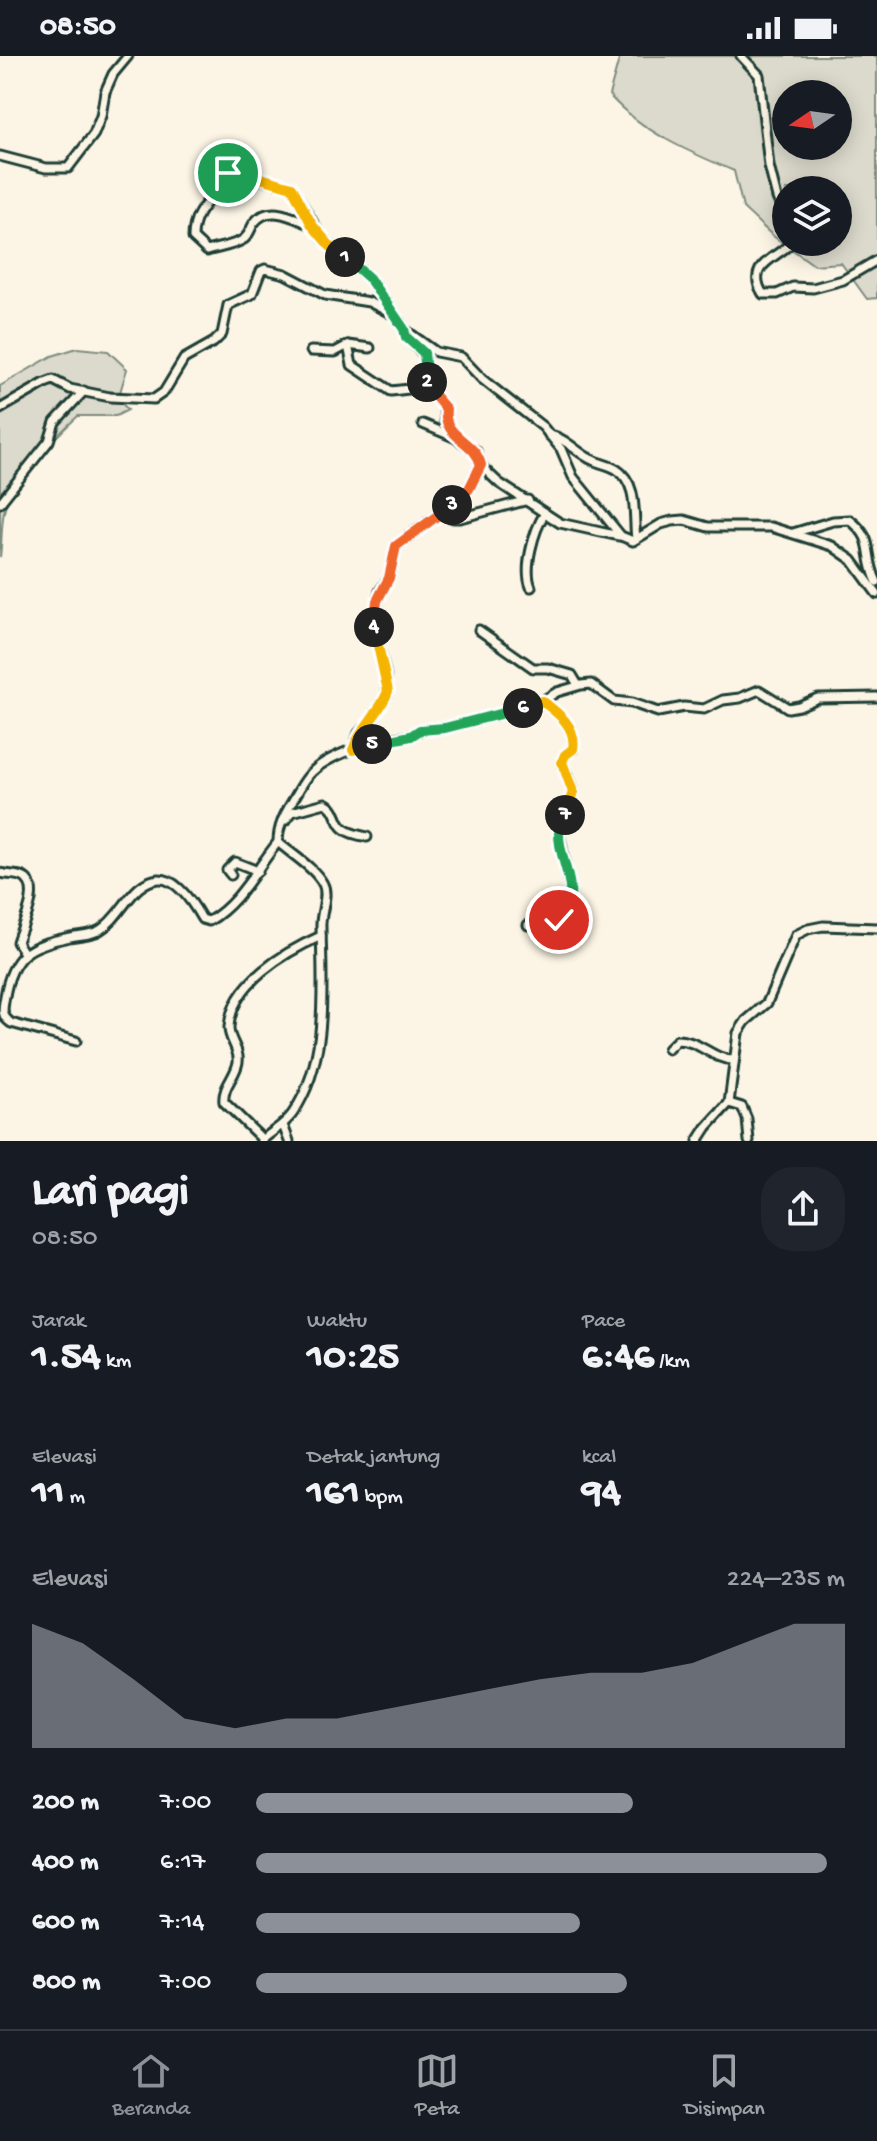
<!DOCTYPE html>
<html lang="id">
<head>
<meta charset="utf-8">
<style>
  :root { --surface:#171b24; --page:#20242c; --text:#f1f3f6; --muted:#9ea1a6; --line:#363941; --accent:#8c9099 }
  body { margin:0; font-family:"Gochi Hand",sans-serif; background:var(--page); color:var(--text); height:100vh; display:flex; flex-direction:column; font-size:30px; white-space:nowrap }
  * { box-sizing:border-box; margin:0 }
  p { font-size:26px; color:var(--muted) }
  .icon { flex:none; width:44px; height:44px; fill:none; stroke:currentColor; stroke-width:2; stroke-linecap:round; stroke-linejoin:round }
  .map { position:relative; height:1085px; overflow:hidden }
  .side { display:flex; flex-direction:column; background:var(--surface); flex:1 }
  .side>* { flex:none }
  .needle { width:52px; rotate:257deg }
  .controls { position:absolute; left:772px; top:24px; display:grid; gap:16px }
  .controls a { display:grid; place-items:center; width:80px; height:80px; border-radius:50%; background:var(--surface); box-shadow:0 4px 20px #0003; font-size:40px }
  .pin { position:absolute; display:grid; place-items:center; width:68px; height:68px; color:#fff; margin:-34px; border:4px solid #fff; border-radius:50%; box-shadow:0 2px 8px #0007 }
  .km { position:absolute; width:40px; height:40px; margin:-20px; border-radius:50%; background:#222; color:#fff; font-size:22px; line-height:40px; text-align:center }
  .round { display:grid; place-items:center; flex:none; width:84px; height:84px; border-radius:32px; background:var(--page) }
  .headline { display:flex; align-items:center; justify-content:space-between; height:136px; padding:0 32px }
  h1 { font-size:44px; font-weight:800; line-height:60px }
  .stats { display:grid; grid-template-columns:repeat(3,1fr); gap:12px; height:136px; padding:8px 32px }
  .stats div { display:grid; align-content:center }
  .stats b { font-size:40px; font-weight:800 }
  .stats small { font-size:22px; font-weight:400 }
  .stats p { font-size:22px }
  .chart { height:224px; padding:16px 32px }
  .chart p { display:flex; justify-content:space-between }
  .chart svg { width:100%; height:144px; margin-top:8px; fill:var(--accent); opacity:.7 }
  ul { padding:0 32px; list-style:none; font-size:26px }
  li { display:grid; grid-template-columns:128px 96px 1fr; align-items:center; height:60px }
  li i { height:20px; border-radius:10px; background:var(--accent) }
  .status { display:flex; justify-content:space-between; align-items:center; height:56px; padding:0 40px; background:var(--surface); direction:ltr }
  .status svg { height:22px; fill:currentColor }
  .menu { display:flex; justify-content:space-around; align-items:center; height:112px; border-top:2px solid var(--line); background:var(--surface); font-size:22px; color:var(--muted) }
  .menu a { display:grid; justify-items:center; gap:4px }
  .menu .current { color:var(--accent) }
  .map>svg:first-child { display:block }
  .green { fill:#dcdacc; stroke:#7e8c80; stroke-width:2; fill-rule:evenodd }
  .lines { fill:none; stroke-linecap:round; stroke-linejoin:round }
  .minor-casing { stroke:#1f3d34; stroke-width:13 }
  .minor { stroke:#fcf5e5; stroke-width:7 }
  .split-1-casing { stroke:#fff; stroke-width:16 }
  .split-2-casing { stroke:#fff; stroke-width:16 }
  .split-3-casing { stroke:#fff; stroke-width:16 }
  .split-4-casing { stroke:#fff; stroke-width:16 }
  .split-5-casing { stroke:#fff; stroke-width:16 }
  .split-6-casing { stroke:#fff; stroke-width:16 }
  .split-7-casing { stroke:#fff; stroke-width:16 }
  .split-8-casing { stroke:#fff; stroke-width:16 }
  .split-1 { stroke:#f5b400; stroke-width:10 }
  .split-2 { stroke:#22a559; stroke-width:10 }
  .split-3 { stroke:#f0652b; stroke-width:10 }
  .split-4 { stroke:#f0652b; stroke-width:10 }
  .split-5 { stroke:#f5b400; stroke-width:10 }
  .split-6 { stroke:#22a559; stroke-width:10 }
  .split-7 { stroke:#f5b400; stroke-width:10 }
  .split-8 { stroke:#22a559; stroke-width:10 }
</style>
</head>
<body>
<div class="status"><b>08:50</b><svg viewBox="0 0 49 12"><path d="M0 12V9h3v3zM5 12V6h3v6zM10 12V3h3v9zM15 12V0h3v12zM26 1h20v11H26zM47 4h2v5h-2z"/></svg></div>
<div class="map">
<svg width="877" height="1085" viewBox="0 0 877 1085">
  <rect width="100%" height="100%" fill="#fcf5e5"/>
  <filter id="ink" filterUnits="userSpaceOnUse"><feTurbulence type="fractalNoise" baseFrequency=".0125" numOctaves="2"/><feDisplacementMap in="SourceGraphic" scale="16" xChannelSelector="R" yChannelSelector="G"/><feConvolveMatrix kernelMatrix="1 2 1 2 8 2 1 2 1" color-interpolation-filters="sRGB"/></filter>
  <g filter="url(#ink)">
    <!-- green -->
    <g class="green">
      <path d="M620,0H877V242L867,243L841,207L814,209L773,180L743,152L734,115C689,96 642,76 609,39ZM786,38H838V90H786ZM786,134H838V186H786Z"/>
      <path d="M77,292L108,295L127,313L118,343L128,354L116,360H78C55,381 10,426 4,456C1,470 2,487 0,501V330L52,300Z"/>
    </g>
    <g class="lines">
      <defs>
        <g id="minor">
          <path d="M741,0L759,19L769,110L777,142L786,161"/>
          <path d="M0,100L46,112H68L94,78L101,60L105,36L113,18L128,0"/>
          <path d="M218,101C219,104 220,112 222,114C225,118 282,126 292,131L322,182L369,222L404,273L436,296L461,301L482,323L543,371L561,393L573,421L621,480L633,485L661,468L672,465L684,464L708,471H771L832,490L852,504L877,538"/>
          <path d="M228,117C217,142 193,150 193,182L207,195C219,191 234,190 244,183C250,178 250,173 254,167C269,147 294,162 312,169"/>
          <path d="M792,186C776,203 745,209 763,238H777L793,231L813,232L843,224L877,204"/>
          <path d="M405,275L413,288L425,300L427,331L444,350L445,366L456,382"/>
          <path d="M348,289L370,292"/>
          <path d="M311,295L335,296L348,289L352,309L391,335L427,331"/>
          <path d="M0,353L45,327L53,324L70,333L110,341L154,343L164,336L184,303L214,286L222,278L228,249L252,238L261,215L265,213L285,218L325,239L369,246L390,257"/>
          <path d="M423,368L456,382L476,395L483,412L499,427L560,467L619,480"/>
          <path d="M549,379C563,381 575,394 587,401C596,407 607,408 616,413C639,427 633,461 636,483"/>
          <path d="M0,447L49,385L55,366L84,335"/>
          <path d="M440,457L469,433L481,409"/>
          <path d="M793,477L833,465L850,464C877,485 863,497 877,526"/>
          <path d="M531,531C523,512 534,474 545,457"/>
          <path d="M479,574L533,612H548L572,619L578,629"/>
          <path d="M353,694L359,677L370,667L387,639L386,620L373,567L380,535L389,522L396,490L440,457L453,462H460L528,444"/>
          <path d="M286,764L292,756L325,747C337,753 334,760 341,770C346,777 359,779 367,781"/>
          <path d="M0,817C7,819 21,818 26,823C41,836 21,871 17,886L24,897"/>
          <path d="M231,819L227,814L235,806L258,815"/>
          <path d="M528,869L559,864L566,853L571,837L559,777L573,736L562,706L565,699L573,693C577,671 557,657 542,645"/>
          <path d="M76,985L11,967C0,959 3,952 5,940C12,898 30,889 70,881C80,879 92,879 100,874C122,861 132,825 159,823C177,822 194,849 202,863L209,865C240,847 256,813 278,786"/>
          <path d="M668,993L677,984C699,984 712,1003 733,1004"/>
          <path d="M729,1047L742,1051L747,1063L749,1085"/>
          <path d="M283,1069L289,1085"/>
          <path d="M262,1083L224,1046C222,1031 236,1020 238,1006C240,993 228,983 229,971C232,927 285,896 321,880"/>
          <path d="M261,1085C272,1075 285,1069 293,1057C329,1004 322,931 321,871C320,858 329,839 323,828C315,812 291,798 278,786C278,771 284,759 292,746C298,736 304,723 313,715C333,696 384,682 411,680L420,674L445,672L517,654L542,645L557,636L581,629L591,628L614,645L632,647L658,656L684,651L704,653L723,644L740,642L759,634L788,652L799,650L818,642L877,641"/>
          <path d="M698,1085L707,1071L729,1047L738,977L746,965L767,947L796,879L808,873L823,870L877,872"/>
        </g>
      </defs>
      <!-- minor casing -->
      <use href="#minor" class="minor-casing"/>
      <!-- minor -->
      <use href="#minor" class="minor"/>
    </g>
  </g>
  <g class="lines" filter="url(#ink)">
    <defs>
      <path id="split-1" d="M228,117L250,119L292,131L312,169L330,190L345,201"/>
      <path id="split-2" d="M345,201L369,222L404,273L406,281L424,297L427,326"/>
      <path id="split-3" d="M427,326V331L446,353C442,382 475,384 481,409L469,433L452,449"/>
      <path id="split-4" d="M374,571L377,545L389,522L396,490L452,449"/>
      <path id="split-5" d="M372,688L353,694C360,672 380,658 388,635L374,571"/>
      <path id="split-6" d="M372,688L411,680L420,674L445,672L523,652"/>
      <path id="split-7" d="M523,652L542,645C558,657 577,671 573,693L565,699L562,706L573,736L565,759"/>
      <path id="split-8" d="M559,864C585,835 558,808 559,777C560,771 563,765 565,759"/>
    </defs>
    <!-- split-1 casing -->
    <use href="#split-1" class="split-1-casing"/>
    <!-- split-2 casing -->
    <use href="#split-2" class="split-2-casing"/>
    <!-- split-3 casing -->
    <use href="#split-3" class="split-3-casing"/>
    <!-- split-4 casing -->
    <use href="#split-4" class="split-4-casing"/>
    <!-- split-5 casing -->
    <use href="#split-5" class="split-5-casing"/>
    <!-- split-6 casing -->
    <use href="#split-6" class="split-6-casing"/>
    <!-- split-7 casing -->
    <use href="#split-7" class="split-7-casing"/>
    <!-- split-8 casing -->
    <use href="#split-8" class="split-8-casing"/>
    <!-- split-1 -->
    <use href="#split-1" class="split-1"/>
    <!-- split-2 -->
    <use href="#split-2" class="split-2"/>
    <!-- split-3 -->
    <use href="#split-3" class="split-3"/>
    <!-- split-4 -->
    <use href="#split-4" class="split-4"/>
    <!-- split-5 -->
    <use href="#split-5" class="split-5"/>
    <!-- split-6 -->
    <use href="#split-6" class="split-6"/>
    <!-- split-7 -->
    <use href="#split-7" class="split-7"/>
    <!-- split-8 -->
    <use href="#split-8" class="split-8"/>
  </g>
</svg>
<div class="controls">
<a><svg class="needle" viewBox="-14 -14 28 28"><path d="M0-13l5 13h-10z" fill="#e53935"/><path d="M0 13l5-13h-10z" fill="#9ea1a6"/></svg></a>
<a><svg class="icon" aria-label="layers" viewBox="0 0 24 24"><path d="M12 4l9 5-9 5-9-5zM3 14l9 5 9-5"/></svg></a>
</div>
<div class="pin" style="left:228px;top:117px;background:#1e9e55"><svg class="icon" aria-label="arrive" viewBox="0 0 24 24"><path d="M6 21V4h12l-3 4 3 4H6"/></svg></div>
<div class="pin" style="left:559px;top:864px;background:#d93025"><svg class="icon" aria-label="check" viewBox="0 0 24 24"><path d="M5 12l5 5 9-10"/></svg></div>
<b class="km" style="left:345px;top:201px">1</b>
<b class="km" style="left:427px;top:326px">2</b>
<b class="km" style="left:452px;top:449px">3</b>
<b class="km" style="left:374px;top:571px">4</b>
<b class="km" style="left:372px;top:688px">5</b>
<b class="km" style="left:523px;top:652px">6</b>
<b class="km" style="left:565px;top:759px">7</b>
</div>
<section class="side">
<div class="headline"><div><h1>Lari pagi</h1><p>08:50</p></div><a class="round"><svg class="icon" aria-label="share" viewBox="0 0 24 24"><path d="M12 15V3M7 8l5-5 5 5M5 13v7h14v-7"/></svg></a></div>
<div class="stats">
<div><p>Jarak</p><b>1.54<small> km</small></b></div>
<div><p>Waktu</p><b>10:25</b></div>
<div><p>Pace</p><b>6:46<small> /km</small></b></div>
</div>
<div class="stats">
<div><p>Elevasi</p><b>11<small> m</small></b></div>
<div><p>Detak jantung</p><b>161<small> bpm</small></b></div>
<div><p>kcal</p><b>94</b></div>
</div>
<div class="chart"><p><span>Elevasi</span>224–235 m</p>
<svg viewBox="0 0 160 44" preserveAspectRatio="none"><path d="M0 44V6L10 12L20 23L30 35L40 38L50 35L60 35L70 32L80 29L90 26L100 23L110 21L120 21L130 18L140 12L150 6L160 6V44z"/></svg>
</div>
<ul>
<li><b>200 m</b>7:00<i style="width:64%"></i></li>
<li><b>400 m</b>6:17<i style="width:97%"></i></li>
<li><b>600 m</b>7:14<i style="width:55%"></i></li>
<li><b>800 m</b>7:00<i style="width:63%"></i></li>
</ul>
</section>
<nav class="menu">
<a class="current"><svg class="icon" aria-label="home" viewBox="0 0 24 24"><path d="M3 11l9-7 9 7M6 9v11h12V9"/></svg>Beranda</a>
<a><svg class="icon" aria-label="map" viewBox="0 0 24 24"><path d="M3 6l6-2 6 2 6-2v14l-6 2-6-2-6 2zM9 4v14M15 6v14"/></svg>Peta</a>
<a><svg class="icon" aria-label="saved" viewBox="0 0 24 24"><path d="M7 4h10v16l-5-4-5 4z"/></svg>Disimpan</a>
</nav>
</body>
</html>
